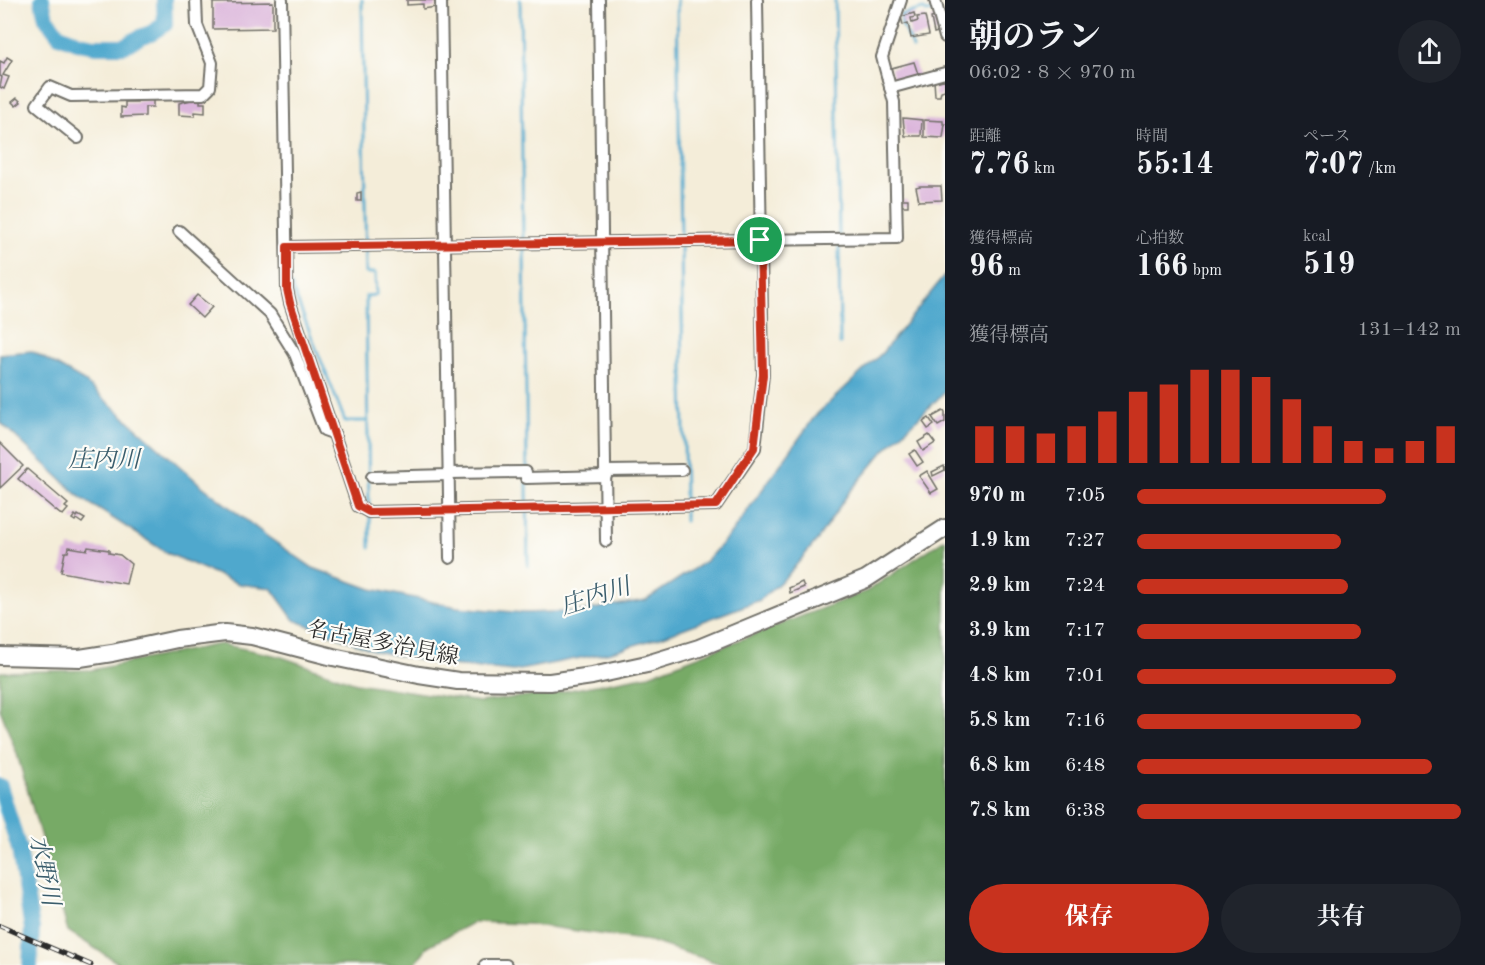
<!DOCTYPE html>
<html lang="ja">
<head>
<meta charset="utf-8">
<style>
  :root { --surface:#171b24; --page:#20242c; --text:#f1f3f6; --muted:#9ea1a6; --accent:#c8321e }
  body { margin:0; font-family:"Old Standard TT","Noto Serif JP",serif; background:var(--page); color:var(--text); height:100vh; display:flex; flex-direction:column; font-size:22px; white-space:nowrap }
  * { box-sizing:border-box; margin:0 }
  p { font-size:20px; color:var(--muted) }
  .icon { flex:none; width:33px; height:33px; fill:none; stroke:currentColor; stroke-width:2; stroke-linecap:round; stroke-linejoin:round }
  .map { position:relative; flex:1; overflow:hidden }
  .details { display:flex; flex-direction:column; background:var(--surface); width:540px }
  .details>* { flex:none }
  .pin { position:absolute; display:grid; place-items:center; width:51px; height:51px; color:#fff; margin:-26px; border:3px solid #fff; border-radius:50%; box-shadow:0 2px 6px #0007 }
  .round { display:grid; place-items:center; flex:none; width:63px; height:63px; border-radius:32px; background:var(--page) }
  .head { display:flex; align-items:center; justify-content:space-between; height:102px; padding:0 24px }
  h1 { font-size:33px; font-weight:700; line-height:45px }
  .figures { display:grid; grid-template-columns:repeat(3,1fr); gap:9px; height:102px; padding:6px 24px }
  .figures div { display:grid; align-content:center }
  .figures b { font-size:30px; font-weight:700 }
  .figures small { font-size:16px; font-weight:400 }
  .figures p { font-size:16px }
  .chart { height:168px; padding:12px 24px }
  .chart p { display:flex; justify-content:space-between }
  .chart svg { width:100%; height:108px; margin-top:6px; stroke:var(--accent); stroke-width:6 }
  .primary-button { display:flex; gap:12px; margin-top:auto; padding:12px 24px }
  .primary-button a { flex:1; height:69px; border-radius:36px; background:var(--accent); color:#fff; font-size:24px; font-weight:700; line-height:69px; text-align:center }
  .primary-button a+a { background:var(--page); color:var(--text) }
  ul { padding:0 24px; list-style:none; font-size:20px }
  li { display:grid; grid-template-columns:96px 72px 1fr; align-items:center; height:45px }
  li i { height:15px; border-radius:8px; background:var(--accent) }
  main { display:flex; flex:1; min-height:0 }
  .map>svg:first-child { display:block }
  .forest { fill:#7a6; stroke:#516a48; stroke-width:1.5 }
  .water { fill:#50a8cd; stroke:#3e6a7c; stroke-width:1.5 }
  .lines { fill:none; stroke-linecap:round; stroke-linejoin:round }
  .stream { stroke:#50a8cd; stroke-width:3 }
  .river { stroke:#50a8cd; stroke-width:16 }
  .building { fill:#dbb5db }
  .minor-casing { stroke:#716f68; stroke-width:14 }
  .primary-casing { stroke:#716f68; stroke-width:20 }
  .minor { stroke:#fff; stroke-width:10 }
  .primary { stroke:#fff; stroke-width:16 }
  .rail-casing { stroke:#2b2b2b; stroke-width:5 }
  .rail { stroke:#fdfcf7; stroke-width:3; stroke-dasharray:9; stroke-linecap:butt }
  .route-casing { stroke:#fff; stroke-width:12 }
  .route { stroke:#c8321e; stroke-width:8 }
  .labels { text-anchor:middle; stroke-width:4.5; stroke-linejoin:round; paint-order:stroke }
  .street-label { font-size:22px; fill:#2b2b2b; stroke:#fdfcf7 }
  .water-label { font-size:24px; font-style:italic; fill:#3a5d6c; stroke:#fdfcf7 }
</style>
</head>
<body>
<main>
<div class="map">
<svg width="945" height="965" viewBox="0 0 945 965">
  <rect width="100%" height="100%" fill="#fdfcf7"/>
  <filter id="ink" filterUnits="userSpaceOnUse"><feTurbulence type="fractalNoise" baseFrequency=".0167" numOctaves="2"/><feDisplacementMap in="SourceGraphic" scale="12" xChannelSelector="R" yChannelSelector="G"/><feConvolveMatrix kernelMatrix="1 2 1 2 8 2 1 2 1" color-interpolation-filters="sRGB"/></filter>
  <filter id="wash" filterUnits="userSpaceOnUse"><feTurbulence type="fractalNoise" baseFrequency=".008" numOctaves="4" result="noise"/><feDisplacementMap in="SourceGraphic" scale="24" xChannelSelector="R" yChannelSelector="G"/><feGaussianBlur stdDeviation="1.35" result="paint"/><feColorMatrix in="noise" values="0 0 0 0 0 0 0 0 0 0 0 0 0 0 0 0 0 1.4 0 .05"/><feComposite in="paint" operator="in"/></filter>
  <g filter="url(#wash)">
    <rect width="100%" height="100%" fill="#f4edd9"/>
    <!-- forest -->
    <path class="forest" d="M945,539V965H724L649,941L528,924L474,922L428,946L414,965H121L68,931L17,754L0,709V672L91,670L220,644L279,656L356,683L480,702L559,692L649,675L867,591Z"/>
    <!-- water -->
    <path class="water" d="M945,275V392L884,451L848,494L818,539L787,576L760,600L658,638L611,652L514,671L439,664L375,651L294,620L271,588L239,584L167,553L81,498L0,422V354L32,351L84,381L202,486L268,537L313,568L371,589L457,607L524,613L580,611L646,600L706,561L732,532L815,416L882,353Z"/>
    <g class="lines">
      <!-- stream -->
      <g class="stream">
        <path d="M362,0L366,273H375L376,295L366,296L369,508"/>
        <path d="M520,0L523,239"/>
        <path d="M677,0L681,238"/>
        <path d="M835,0L839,235"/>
        <path d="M913,48L902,25L901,15L923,9L926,12L934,11"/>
        <path d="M839,242L840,344"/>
        <path d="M681,245L685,502"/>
        <path d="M524,249L527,467"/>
        <path d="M291,285L345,421H368"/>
        <path d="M527,482L528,566"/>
        <path d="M685,509V521"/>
        <path d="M370,515V547"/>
      </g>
      <!-- river -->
      <g class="river">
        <path d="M42,0L46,18L59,35L79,43L95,46H124L140,37L151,33L165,24L164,0"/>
        <path d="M0,786L19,849L32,929L30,965"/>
      </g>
    </g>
    <g id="blocks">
      <!-- building -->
      <g class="building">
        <path d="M407,0H436V7L423,9V4L407,5Z"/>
        <path d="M273,2V28L213,29V3Z"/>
        <path d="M914,13L915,17L911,18L912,23L918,21L917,17L925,16L929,35L911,38L908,23L903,25L901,17Z"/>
        <path d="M938,16L942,31L934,33L931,18Z"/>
        <path d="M7,57L12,60L3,75L9,77L4,89L0,87L2,77L0,76V61L4,63Z"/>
        <path d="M914,62L919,77L894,82L891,68Z"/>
        <path d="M934,80H945V90L941,91L940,96H935Z"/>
        <path d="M17,98L21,102L16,106L12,102Z"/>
        <path d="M195,99L200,100V103H205V113L195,112V116L179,115V103Z"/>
        <path d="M137,100H153V107H145V116L121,117V107L125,108V102H137Z"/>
        <path d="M903,118L922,120L921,136H905Z"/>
        <path d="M924,120L943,121V124H945L943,138L924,137Z"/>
        <path d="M920,186H941L942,200L919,201L916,187Z"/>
        <path d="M361,192V201H357V193Z"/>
        <rect x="902" y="199" width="6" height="7"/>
        <path d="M197,295L212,307L202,318L188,305Z"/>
        <path d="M943,411L945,412V422L938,426L932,417Z"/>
        <path d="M929,418L934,425L928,429L923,422Z"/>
        <path d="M929,435L935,443L923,451L918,442Z"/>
        <path d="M0,443L23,466L0,488Z"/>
        <path d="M915,450L923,462L917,466L909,454Z"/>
        <path d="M944,466L945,470L933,476L932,472Z"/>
        <path d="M27,469L68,504L65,507L68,509L63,515L60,514L18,479Z"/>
        <path d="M927,471L938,489L931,493L919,476Z"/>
        <path d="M75,515L77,517L78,515L85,519L82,523L76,519L75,521L72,519Z"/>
        <path d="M69,547L87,550L88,547L109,550V553L120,555L131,564L126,584L61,572L65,552H68Z"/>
        <path d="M802,582L804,587L790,593L789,588Z"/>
      </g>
    </g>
  </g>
  <g filter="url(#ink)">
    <use href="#blocks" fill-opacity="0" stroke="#716f68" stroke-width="1.5"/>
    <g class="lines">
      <defs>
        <g id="minor">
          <path d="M282,0L287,289L290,303L358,506L369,512L716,505L755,448L763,375L757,0"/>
          <path d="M441,0L450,558"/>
          <path d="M599,0L606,541"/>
          <path d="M935,0L945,37"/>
          <path d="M890,88L945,73"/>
          <path d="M78,138L37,105L50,87L71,96L203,94L210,87L212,63L197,25L196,0"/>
          <path d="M179,231L270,314L295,354L324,430L335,434"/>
          <path d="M287,247L897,238L894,102L882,57L901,0"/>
          <path d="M606,471L682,470"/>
          <path d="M449,473L526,472V478L606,476"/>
          <path d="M372,477L449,475"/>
          <path d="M485,965H506"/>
        </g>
        <path id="primary" d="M0,656L80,658L112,653L177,639L225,633L252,636L333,657L419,675L458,681L550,682L592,676L647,664L699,648L866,579L945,528"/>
      </defs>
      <!-- minor casing -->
      <use href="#minor" class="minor-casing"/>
      <!-- primary casing -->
      <use href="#primary" class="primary-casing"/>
      <!-- minor -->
      <use href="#minor" class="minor"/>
      <!-- primary -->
      <use href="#primary" class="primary"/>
      <defs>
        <path id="rail" d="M0,926L91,965"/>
      </defs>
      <!-- rail casing -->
      <use href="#rail" class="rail-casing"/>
      <!-- rail -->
      <use href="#rail" class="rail"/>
    </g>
  </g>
  <g class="lines" filter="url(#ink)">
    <defs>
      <path id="route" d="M760,240L763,375L754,448L716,505L369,512L358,506L290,303L287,289V247Z"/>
    </defs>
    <!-- route casing -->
    <use href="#route" class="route-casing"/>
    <!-- route -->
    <use href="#route" class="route"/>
  </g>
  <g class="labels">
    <!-- street labels -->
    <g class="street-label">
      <text transform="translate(383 642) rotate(11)" y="8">名古屋多治見線</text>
    </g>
    <!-- water labels -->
    <g class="water-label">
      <text x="104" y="467">庄内川</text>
      <text transform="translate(595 596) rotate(-18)" y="8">庄内川</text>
      <text transform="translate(45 870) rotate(79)" y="8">水野川</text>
    </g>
  </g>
</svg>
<div class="pin" style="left:760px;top:240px;background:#1e9e55"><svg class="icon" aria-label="arrive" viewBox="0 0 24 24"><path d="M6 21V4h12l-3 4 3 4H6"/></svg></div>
</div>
<section class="details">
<div class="head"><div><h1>朝のラン</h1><p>06:02 · 8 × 970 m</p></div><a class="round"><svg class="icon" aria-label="share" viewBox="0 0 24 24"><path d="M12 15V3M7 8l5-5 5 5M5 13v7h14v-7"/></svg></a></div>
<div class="figures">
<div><p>距離</p><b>7.76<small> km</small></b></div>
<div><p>時間</p><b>55:14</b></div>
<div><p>ペース</p><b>7:07<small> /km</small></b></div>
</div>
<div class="figures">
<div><p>獲得標高</p><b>96<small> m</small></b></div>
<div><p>心拍数</p><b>166<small> bpm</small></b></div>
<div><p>kcal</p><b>519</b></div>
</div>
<div class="chart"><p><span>獲得標高</span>131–142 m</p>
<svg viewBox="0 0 160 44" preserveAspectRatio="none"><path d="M5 44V29M15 44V29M25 44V32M35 44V29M45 44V23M55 44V15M65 44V12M75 44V6M85 44V6M95 44V9M105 44V18M115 44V29M125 44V35M135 44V38M145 44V35M155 44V29"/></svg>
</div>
<ul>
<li><b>970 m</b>7:05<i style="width:77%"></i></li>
<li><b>1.9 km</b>7:27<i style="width:63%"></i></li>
<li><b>2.9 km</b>7:24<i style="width:65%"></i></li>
<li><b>3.9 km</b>7:17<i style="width:69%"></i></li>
<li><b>4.8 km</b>7:01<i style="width:80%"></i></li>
<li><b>5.8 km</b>7:16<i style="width:69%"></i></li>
<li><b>6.8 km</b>6:48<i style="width:91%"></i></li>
<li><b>7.8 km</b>6:38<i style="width:100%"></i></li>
</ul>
<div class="primary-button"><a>保存</a><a>共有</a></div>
</section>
</main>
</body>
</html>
